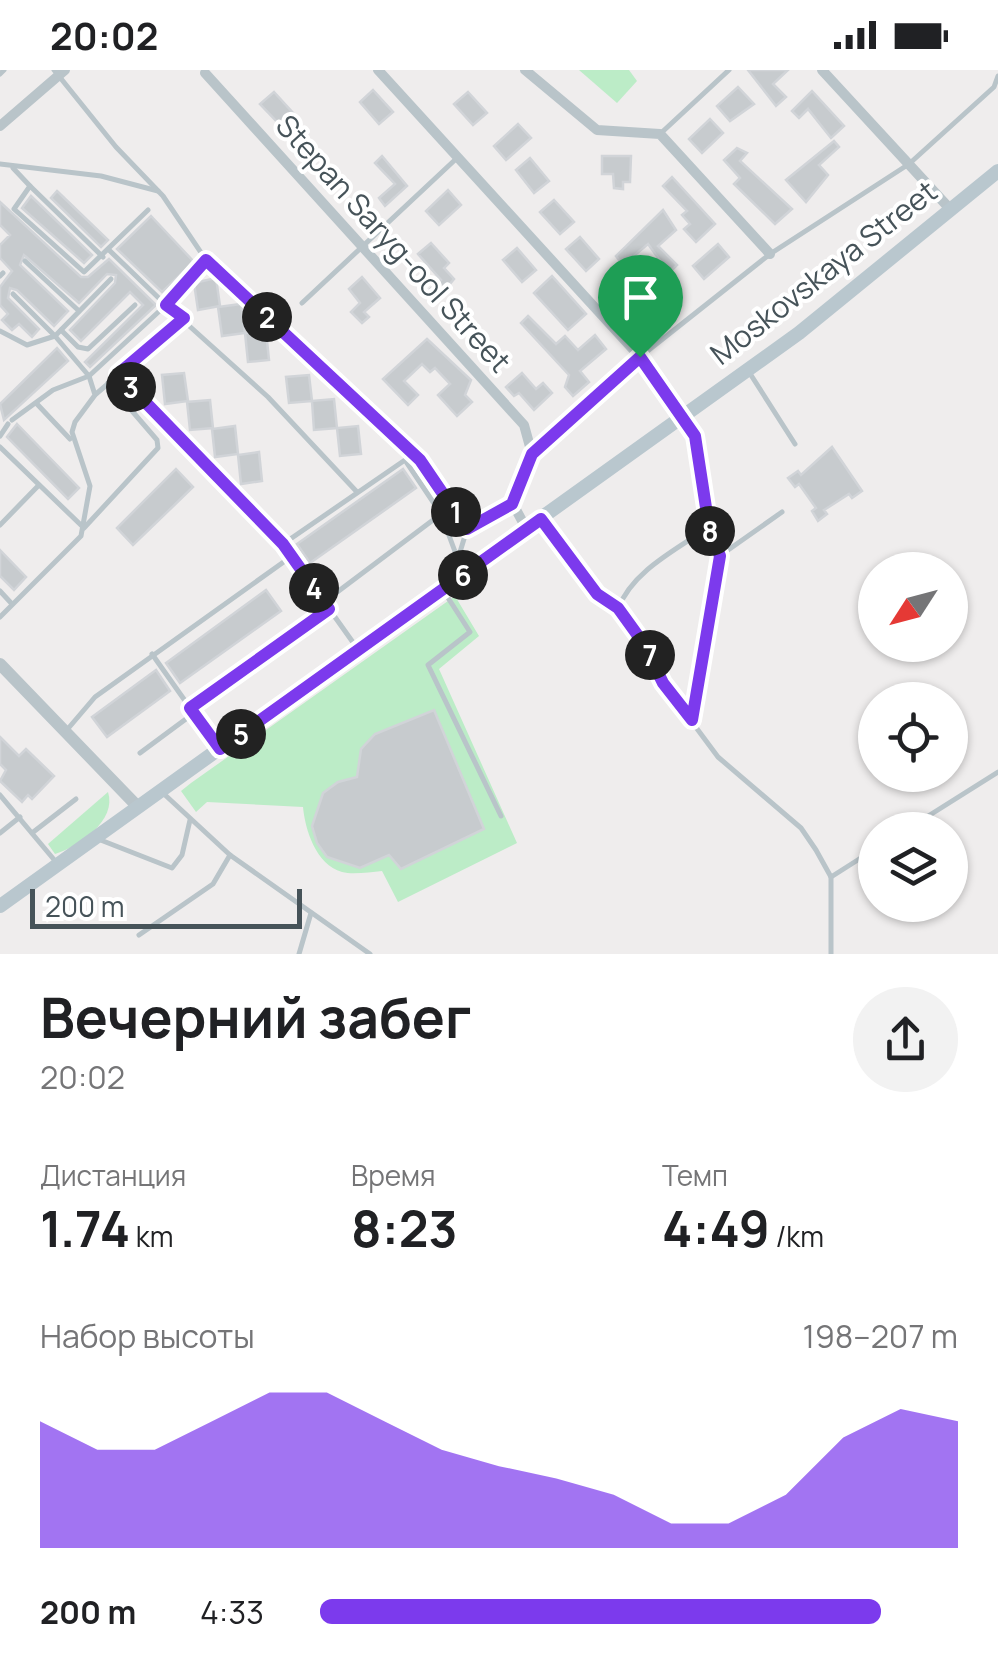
<!DOCTYPE html>
<html lang="ru">
<head>
<meta charset="utf-8">
<style>
  :root { --surface:#fff; --page:#f2f2f2; --text:#202124; --muted:#757577; --accent:#7c3aed }
  body { margin:0; font-family:Manrope,sans-serif; background:var(--page); color:var(--text); height:100vh; display:flex; flex-direction:column; font-size:38px; white-space:nowrap }
  * { box-sizing:border-box; margin:0 }
  p { font-size:32px; color:var(--muted) }
  .icon { flex:none; width:55px; height:55px; fill:none; stroke:currentColor; stroke-width:2; stroke-linecap:round; stroke-linejoin:round }
  .map { position:relative; height:884px; overflow:hidden }
  .drawer { display:flex; flex-direction:column; background:var(--surface); flex:1 }
  .drawer>* { flex:none }
  .needle { width:65px; rotate:234deg }
  .controls { position:absolute; left:858px; top:482px; display:grid; gap:20px }
  .controls a { display:grid; place-items:center; width:110px; height:110px; border-radius:50%; background:var(--surface); box-shadow:0 2px 8px #0004; font-size:50px }
  .scale { position:absolute; left:30px; bottom:25px; width:272px; box-sizing:border-box; padding-left:10px; border:5px solid #465359; border-top:0; font-size:28px; line-height:35px; white-space:nowrap; color:#465359; -webkit-text-stroke:8px #fff; paint-order:stroke }
  .pin { position:absolute; display:grid; place-items:center; width:85px; height:85px; color:#fff; margin:-102px -42px; border-radius:50% 50% 50% 0; rotate:-45deg; box-shadow:0 0 10px #0007 }
  .pin .icon { rotate:45deg }
  .km { position:absolute; width:50px; height:50px; margin:-25px; border-radius:50%; background:#222; color:#fff; font-size:28px; line-height:50px; text-align:center }
  .round { display:grid; place-items:center; flex:none; width:105px; height:105px; border-radius:52px; background:var(--page) }
  .overview { display:flex; align-items:center; justify-content:space-between; height:170px; padding:0 40px }
  h1 { font-size:55px; font-weight:700; line-height:75px }
  .figures { display:grid; grid-template-columns:repeat(3,1fr); gap:15px; height:170px; padding:10px 40px }
  .figures div { display:grid; align-content:center }
  .figures b { font-size:50px; font-weight:700 }
  .figures small { font-size:28px; font-weight:400 }
  .figures p { font-size:28px }
  .chart { height:280px; padding:20px 40px }
  .chart p { display:flex; justify-content:space-between }
  .chart svg { width:100%; height:180px; margin-top:10px; fill:var(--accent); opacity:.7 }
  ul { padding:0 40px; list-style:none; font-size:32px }
  li { display:grid; grid-template-columns:160px 120px 1fr; align-items:center; height:75px }
  li i { height:25px; border-radius:12px; background:var(--accent) }
  .status { display:flex; justify-content:space-between; align-items:center; height:70px; padding:0 50px; background:var(--surface); direction:ltr }
  .status svg { height:28px; fill:currentColor }
  .map>svg:first-child { display:block }
  .green { fill:#bcecc7 }
  .building { fill:#c7cbce; stroke:#d1d4d8; stroke-width:2.5 }
  .lines { fill:none; stroke-linecap:round; stroke-linejoin:round }
  .service { stroke:#b9c4c9; stroke-width:5 }
  .minor { stroke:#b9c4c9; stroke-width:10 }
  .tertiary { stroke:#b9c4c9; stroke-width:12 }
  .secondary { stroke:#b9c7ce; stroke-width:14 }
  .route-casing { stroke:#fff; stroke-width:20 }
  .route { stroke:#7c3aed; stroke-width:12 }
  .labels { text-anchor:middle; stroke-width:8; stroke-linejoin:round; paint-order:stroke }
  .street-label { font-size:30px; fill:#465359; stroke:#fff }
</style>
</head>
<body>
<div class="status"><b>20:02</b><svg viewBox="0 0 49 12"><path d="M0 12V9h3v3zM5 12V6h3v6zM10 12V3h3v9zM15 12V0h3v12zM26 1h20v11H26zM47 4h2v5h-2z"/></svg></div>
<div class="map">
<svg width="998" height="884" viewBox="0 0 998 884">
  <rect width="100%" height="100%" fill="#efeded"/>
  <!-- green -->
  <g class="green">
    <path d="M579,0H629L637,11L617,33Z"/>
    <path d="M455,526L479,566L439,599L517,773L398,832L382,801C370,802 353,805 342,802C316,795 305,759 303,737L207,732L196,742L181,721L191,713Z"/>
    <path d="M108,722C117,750 80,776 55,784L48,774Z"/>
  </g>
  <!-- building -->
  <g class="building">
    <path d="M748,0H788L773,14L786,27L776,36Z"/>
    <path d="M738,17L754,34L730,51L717,36Z"/>
    <path d="M373,20L393,42L379,54L360,32Z"/>
    <path d="M812,21L844,56L831,68L808,39L799,48L792,41Z"/>
    <path d="M274,22L294,44L281,56L260,34Z"/>
    <path d="M468,22L487,43L473,55L454,34Z"/>
    <path d="M710,49L723,63L702,83L689,69Z"/>
    <path d="M518,54L531,68L506,90L494,76Z"/>
    <path d="M834,71L839,77L819,95L828,105L806,132L786,110Z"/>
    <path d="M737,78L747,83L740,91L792,139L775,154L734,114L740,108L724,90Z"/>
    <path d="M382,86L407,116L385,136L379,128L395,114L375,93Z"/>
    <path d="M602,86H631L630,112H623V119L614,118L613,104H602Z"/>
    <path d="M530,88L549,111L534,123L516,100Z"/>
    <path d="M672,107L715,154L696,172L684,159L690,154L682,145L687,141L663,116Z"/>
    <path d="M448,120L461,135L439,155L426,141Z"/>
    <path d="M57,121L108,170L101,177L51,128Z"/>
    <path d="M31,126L92,185L84,193L22,138Z"/>
    <path d="M554,130L574,152L560,164L540,142Z"/>
    <path d="M0,132L81,207H88L109,189L156,235L90,297L85,292L143,235L130,222L81,271L70,260L115,213L116,205L107,204L79,233L24,185L20,195L68,241L54,256L17,220L10,218L8,228L39,259L32,267L19,254L12,260L2,250L8,244L0,235V217L12,201L0,188V175L10,165L0,155Z"/>
    <path d="M663,140L676,160L658,176L677,195L669,203L648,174L623,195L616,186Z"/>
    <path d="M151,146L194,192L162,222L117,179Z"/>
    <path d="M580,167L599,189L586,201L566,179Z"/>
    <path d="M431,173L449,193L444,198L454,209L434,233L426,223L441,210L418,184Z"/>
    <path d="M718,174L729,187L704,209L693,196Z"/>
    <path d="M517,178L536,200L522,212L503,190Z"/>
    <path d="M552,206L586,244L568,260L534,223Z"/>
    <path d="M362,207L380,228L364,242L369,247L362,253L351,242L360,233L349,219Z"/>
    <path d="M216,208L220,236L198,240L194,213Z"/>
    <path d="M654,213L659,218L650,227L657,235L635,254L623,241Z"/>
    <path d="M241,234L245,263L222,266L218,237Z"/>
    <path d="M528,246L556,274L565,266L578,280L595,265L606,279L580,301L589,312L573,326L565,317L569,305L521,253Z"/>
    <path d="M266,261L269,290L248,292L245,263Z"/>
    <path d="M427,269L471,310L465,325L472,332L457,346L438,325L450,314L435,298L430,302L422,294L404,311L418,325L408,335L383,309Z"/>
    <path d="M57,278L68,291L4,350L0,334Z"/>
    <path d="M184,303L188,331L165,334L162,305Z"/>
    <path d="M522,303L536,319L543,313L552,323L534,340L519,323L514,326L506,317Z"/>
    <path d="M309,305L312,331L334,329L337,358L314,360L312,331L289,333L286,307Z"/>
    <path d="M210,330L213,358L190,360L187,332Z"/>
    <path d="M17,354L79,418L68,429L7,367Z"/>
    <path d="M235,356L238,384L215,387L212,359Z"/>
    <path d="M358,356L361,384L340,386L337,358Z"/>
    <path d="M832,377L862,421L852,428L849,424L824,440L827,444L818,451L812,441L816,438L799,414L795,417L788,408L798,401L801,405Z"/>
    <path d="M259,382L262,411L241,414L238,385Z"/>
    <path d="M176,399L193,417L133,475L117,458Z"/>
    <path d="M403,399L416,418L310,493L297,474Z"/>
    <path d="M0,480L26,507L14,520L0,506Z"/>
    <path d="M266,520L281,541L180,613L166,593Z"/>
    <path d="M156,600L170,621L107,667L92,647Z"/>
    <path d="M434,640L484,759L401,799L389,785L360,798L327,787L317,773L312,756L323,723L338,712L357,707L361,679L375,664Z"/>
    <path d="M0,667L19,686L26,679L54,706L32,729L28,725L22,732L0,711L6,700L0,694Z"/>
  </g>
  <g class="lines">
    <!-- service -->
    <g class="service">
      <path d="M54,0L116,77L163,126L206,190L420,389L467,459"/>
      <path d="M0,4L4,0"/>
      <path d="M660,64L729,0"/>
      <path d="M0,94L101,106L158,121"/>
      <path d="M13,98L30,116L14,139L84,202L148,140"/>
      <path d="M30,116L103,187"/>
      <path d="M206,190L166,235L268,327L357,422"/>
      <path d="M25,191L79,241"/>
      <path d="M0,206L3,203"/>
      <path d="M13,224L55,266L111,209"/>
      <path d="M302,233L457,88"/>
      <path d="M61,260L78,277L88,279L135,235"/>
      <path d="M0,261L27,275L55,266L89,306L95,325L75,352L72,362L90,416L81,466L0,547"/>
      <path d="M749,302L795,374"/>
      <path d="M118,304L283,474L357,578"/>
      <path d="M96,324L185,248"/>
      <path d="M37,334L70,369"/>
      <path d="M12,350L53,320L89,306L166,235L109,180"/>
      <path d="M0,366L8,354"/>
      <path d="M0,377L84,458L158,378L157,370L108,313"/>
      <path d="M534,382L640,287L770,184L909,94L994,17L998,6"/>
      <path d="M542,450L597,524L618,539C632,501 677,479 709,457L695,366L684,349"/>
      <path d="M0,455L39,415"/>
      <path d="M283,474L405,390L441,444L463,503"/>
      <path d="M721,485L782,442"/>
      <path d="M457,492L467,459L513,434"/>
      <path d="M443,520L470,562L428,595L501,746"/>
      <path d="M0,521L12,534"/>
      <path d="M324,532L441,444"/>
      <path d="M618,539L645,573L663,613L718,687L801,758L816,780L831,807V884"/>
      <path d="M152,584L217,676"/>
      <path d="M191,639L329,539"/>
      <path d="M692,649L719,511L721,485L709,457"/>
      <path d="M66,661L95,627L292,486"/>
      <path d="M140,683L194,643"/>
      <path d="M164,724L230,785L370,884"/>
      <path d="M0,725L56,792"/>
      <path d="M906,760L998,702"/>
      <path d="M0,763L20,747"/>
      <path d="M32,763L76,729"/>
      <path d="M98,769L172,798L182,785L190,750"/>
      <path d="M831,807L875,779"/>
      <path d="M139,865L213,814L230,785"/>
      <path d="M299,884L311,843"/>
    </g>
    <!-- minor -->
    <g class="minor">
      <path d="M378,0L640,287L683,347"/>
      <path d="M525,0L597,60L660,64L770,184"/>
      <path d="M822,0L951,140"/>
      <path d="M205,3L524,355L532,384L513,434L527,460"/>
      <path d="M0,56L65,0"/>
    </g>
    <!-- tertiary -->
    <path class="tertiary" d="M0,594L138,737"/>
    <!-- secondary -->
    <path class="secondary" d="M0,836L799,263L998,101"/>
  </g>
  <g class="lines">
    <defs>
      <path id="route" d="M206,190L420,390L467,459L512,434L532,384L640,287L695,366L709,457L720,486L692,650L663,613L644,574L618,538L597,524L541,449L220,679L190,638L329,539L283,474L118,304L184,248L166,235Z"/>
    </defs>
    <!-- route casing -->
    <use href="#route" class="route-casing"/>
    <!-- route -->
    <use href="#route" class="route"/>
  </g>
  <g class="labels">
    <!-- street labels -->
    <g class="street-label">
      <text transform="translate(393 174) rotate(48)" y="10">Stepan Saryg-ool Street</text>
      <text transform="translate(824 203) rotate(-38)" y="10">Moskovskaya Street</text>
    </g>
  </g>
</svg>
<div class="controls">
<a><svg class="needle" viewBox="-14 -14 28 28"><path d="M0-13l5 13h-10z" fill="#e53935"/><path d="M0 13l5-13h-10z" fill="#757577"/></svg></a>
<a><svg class="icon" aria-label="locate" viewBox="0 0 24 24"><circle cx="12" cy="12" r="6"/><path d="M12 2v4M12 18v4M2 12h4M18 12h4"/></svg></a>
<a><svg class="icon" aria-label="layers" viewBox="0 0 24 24"><path d="M12 4l9 5-9 5-9-5zM3 14l9 5 9-5"/></svg></a>
</div>
<div class="scale">200 m</div>
<div class="pin" style="left:640px;top:287px;background:#1e9e55"><svg class="icon" aria-label="arrive" viewBox="0 0 24 24"><path d="M6 21V4h12l-3 4 3 4H6"/></svg></div>
<b class="km" style="left:456px;top:442px">1</b>
<b class="km" style="left:267px;top:247px">2</b>
<b class="km" style="left:131px;top:317px">3</b>
<b class="km" style="left:314px;top:518px">4</b>
<b class="km" style="left:241px;top:664px">5</b>
<b class="km" style="left:463px;top:505px">6</b>
<b class="km" style="left:650px;top:585px">7</b>
<b class="km" style="left:710px;top:461px">8</b>
</div>
<section class="drawer">
<div class="overview"><div><h1>Вечерний забег</h1><p>20:02</p></div><a class="round"><svg class="icon" aria-label="share" viewBox="0 0 24 24"><path d="M12 15V3M7 8l5-5 5 5M5 13v7h14v-7"/></svg></a></div>
<div class="figures">
<div><p>Дистанция</p><b>1.74<small> km</small></b></div>
<div><p>Время</p><b>8:23</b></div>
<div><p>Темп</p><b>4:49<small> /km</small></b></div>
</div>
<div class="chart"><p><span>Набор высоты</span>198–207 m</p>
<svg viewBox="0 0 160 44" preserveAspectRatio="none"><path d="M0 44V13L10 20L20 20L30 13L40 6L50 6L60 13L70 20L80 24L90 27L100 31L110 38L120 38L130 31L140 17L150 10L160 13V44z"/></svg>
</div>
<ul>
<li><b>200 m</b>4:33<i style="width:88%"></i></li>
</ul>
</section>
</body>
</html>
